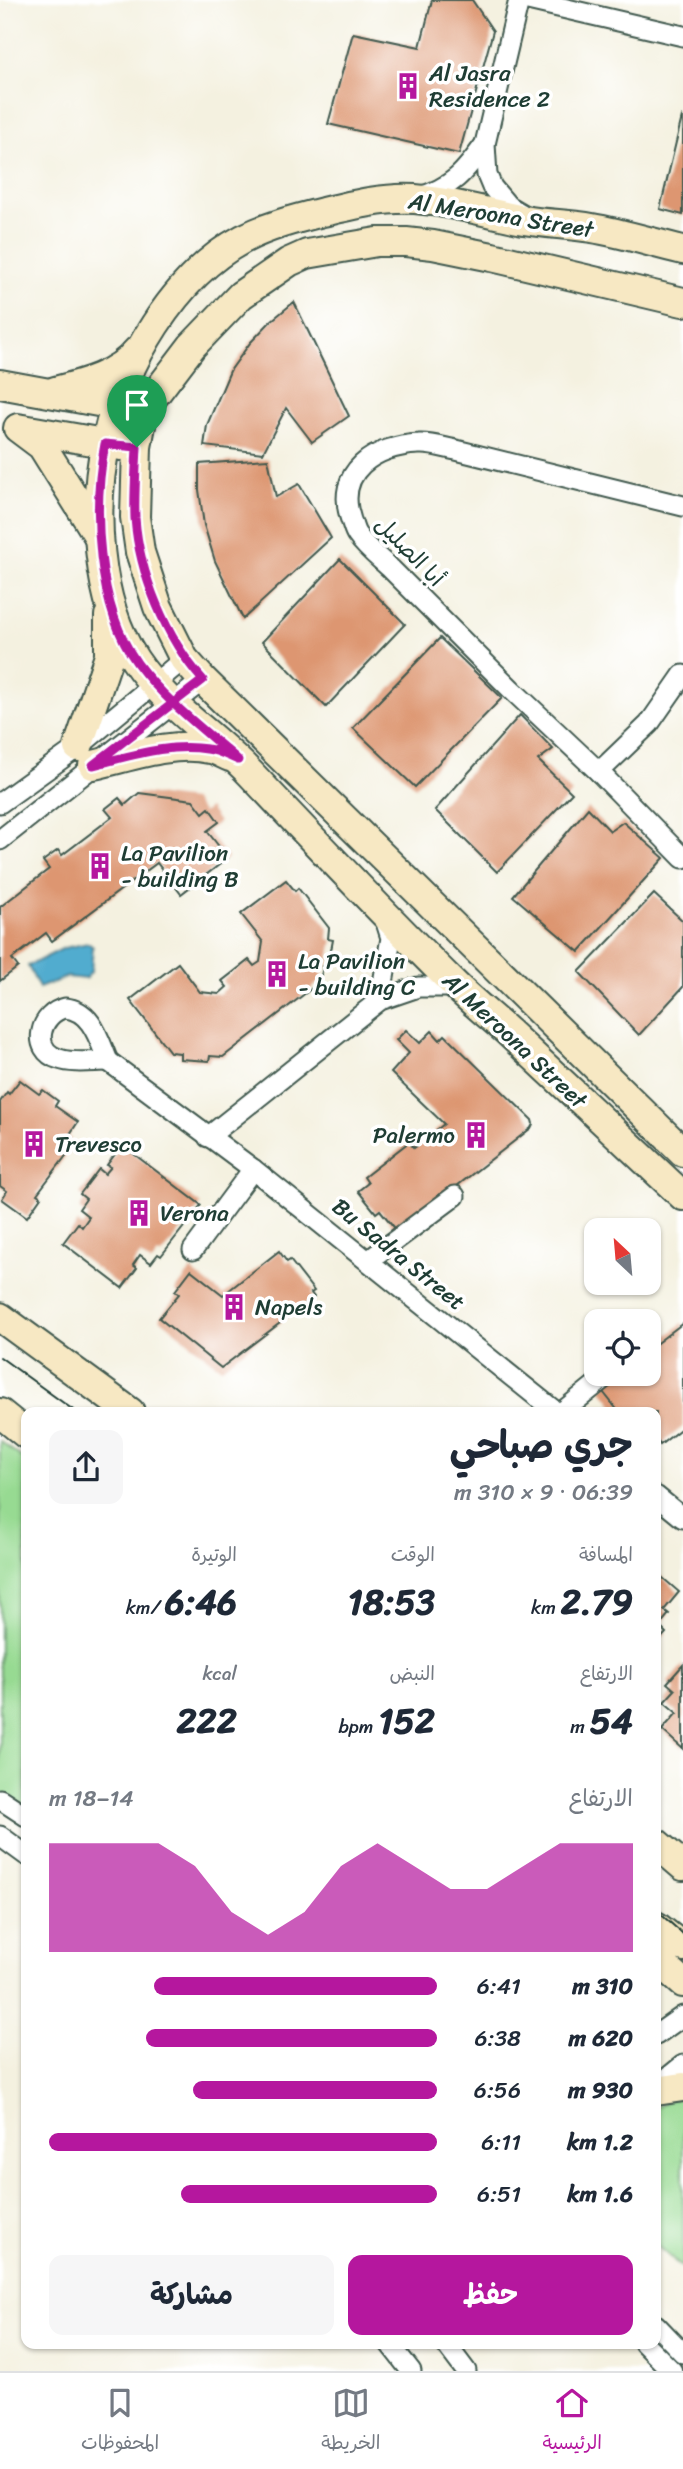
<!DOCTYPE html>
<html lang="ar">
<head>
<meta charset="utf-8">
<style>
  :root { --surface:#fff; --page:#f6f6f7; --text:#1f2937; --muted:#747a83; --line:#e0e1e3; --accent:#b5179e }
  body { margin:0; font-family:Sriracha,"Playpen Sans Arabic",sans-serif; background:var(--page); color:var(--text); direction:rtl; height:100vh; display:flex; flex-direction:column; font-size:26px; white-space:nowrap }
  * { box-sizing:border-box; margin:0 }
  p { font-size:23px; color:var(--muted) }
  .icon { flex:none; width:38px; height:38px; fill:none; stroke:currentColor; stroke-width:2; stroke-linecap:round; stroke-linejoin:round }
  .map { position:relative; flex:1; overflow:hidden; direction:ltr }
  .sheet { position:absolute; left:21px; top:1407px; width:640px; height:942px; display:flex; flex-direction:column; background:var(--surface); border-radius:14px; box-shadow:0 2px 5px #0004; direction:rtl }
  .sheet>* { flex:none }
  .needle { width:46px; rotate:334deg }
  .tools { position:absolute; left:584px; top:1218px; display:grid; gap:14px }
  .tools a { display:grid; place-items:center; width:77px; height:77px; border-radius:14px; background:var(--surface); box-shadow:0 2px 5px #0004; font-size:35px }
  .pin { position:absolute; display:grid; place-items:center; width:60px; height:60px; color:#fff; margin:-72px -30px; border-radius:50% 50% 50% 0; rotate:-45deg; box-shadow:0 0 7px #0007 }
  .pin .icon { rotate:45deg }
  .round { display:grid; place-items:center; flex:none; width:74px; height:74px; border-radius:14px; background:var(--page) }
  .overview { display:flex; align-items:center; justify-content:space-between; height:119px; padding:0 28px }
  h1 { font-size:38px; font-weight:700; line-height:52px }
  .stats { display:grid; grid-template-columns:repeat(3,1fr); gap:10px; height:119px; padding:7px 28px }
  .stats div { display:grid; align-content:center }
  .stats b { font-size:35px; font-weight:700 }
  .stats small { font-size:19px; font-weight:400 }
  .stats p { font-size:19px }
  .chart { height:196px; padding:14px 28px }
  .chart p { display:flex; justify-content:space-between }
  .chart svg { width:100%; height:126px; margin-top:7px; fill:var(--accent); opacity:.7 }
  .cta { display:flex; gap:14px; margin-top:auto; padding:14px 28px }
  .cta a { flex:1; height:80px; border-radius:14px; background:var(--accent); color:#fff; font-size:28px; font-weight:700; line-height:80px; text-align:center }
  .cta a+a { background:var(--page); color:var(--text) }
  ul { padding:0 28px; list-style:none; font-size:23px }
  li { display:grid; grid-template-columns:112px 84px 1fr; align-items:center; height:52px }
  li i { height:18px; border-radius:9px; background:var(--accent) }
  .menu { display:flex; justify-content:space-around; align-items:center; height:98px; border-top:2px solid var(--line); background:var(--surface); font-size:19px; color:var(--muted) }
  .menu a { display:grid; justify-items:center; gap:4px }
  .menu .active { color:var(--accent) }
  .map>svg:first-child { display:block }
  .green { fill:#97da92; stroke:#5b8c63; stroke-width:2 }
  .water { fill:#51accf; stroke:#387482; stroke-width:2 }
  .building { fill:#dd9671 }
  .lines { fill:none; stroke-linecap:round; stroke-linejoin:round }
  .street-casing { stroke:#3f584e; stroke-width:23 }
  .secondary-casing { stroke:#3f584e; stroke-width:32 }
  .street { stroke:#fff; stroke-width:19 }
  .secondary { stroke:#f7e8c3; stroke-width:28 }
  .tram { stroke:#1f3d34; stroke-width:2 }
  .route-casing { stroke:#fff; stroke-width:14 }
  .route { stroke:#b5179e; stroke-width:9 }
  .labels { text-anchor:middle; stroke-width:7; stroke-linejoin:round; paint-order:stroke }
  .poi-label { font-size:23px; fill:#1f3d34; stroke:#fff; text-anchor:start }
  .street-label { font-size:23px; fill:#1f3d34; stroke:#fff }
</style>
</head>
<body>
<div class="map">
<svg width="683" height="2371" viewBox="0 0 683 2371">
  <rect width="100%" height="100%" fill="#fff"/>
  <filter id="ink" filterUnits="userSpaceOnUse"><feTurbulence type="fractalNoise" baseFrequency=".0143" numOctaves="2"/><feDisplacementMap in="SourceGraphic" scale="14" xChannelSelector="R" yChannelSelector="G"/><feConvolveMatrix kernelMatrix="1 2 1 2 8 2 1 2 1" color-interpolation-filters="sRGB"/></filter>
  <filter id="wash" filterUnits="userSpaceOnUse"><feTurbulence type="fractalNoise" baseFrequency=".00686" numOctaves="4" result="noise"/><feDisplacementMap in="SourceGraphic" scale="28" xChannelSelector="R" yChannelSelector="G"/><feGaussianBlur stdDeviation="1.57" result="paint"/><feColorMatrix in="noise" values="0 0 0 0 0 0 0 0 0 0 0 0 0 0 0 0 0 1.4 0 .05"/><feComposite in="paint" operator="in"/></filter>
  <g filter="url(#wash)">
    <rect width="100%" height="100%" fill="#f4f1e0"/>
    <!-- green -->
    <g class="green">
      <path d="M0,1441L26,1461V1812L0,1797Z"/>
      <path d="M683,2095V2268L656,2245V2107Z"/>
    </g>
    <!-- water -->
    <path class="water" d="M88,943L93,947L91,972L85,979L67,977L39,988L28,966L64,948Z"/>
    <g id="blocks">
      <!-- building -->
      <g class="building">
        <path d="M432,0H472L493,31L459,154L328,124L353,33L420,47Z"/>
        <path d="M682,117L683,118V215L660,209Z"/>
        <path d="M294,302L349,416L312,442L286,408L263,453L204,446L207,425L230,371L250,343L271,321Z"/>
        <path d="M268,459L276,497L299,484L331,538L243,619L215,561L204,525L199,490V464Z"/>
        <path d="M340,559L405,624L326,707L262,642Z"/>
        <path d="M440,638L502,698L415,787L353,728Z"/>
        <path d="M520,715L553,749L538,760L572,793L497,872L435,810Z"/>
        <path d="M139,793L193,800L203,813L209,808L219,822L207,831L228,858L181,894L157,863L52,941L46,933L12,959L18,967L0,981V907L49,869L43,861L58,850L62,855L112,817L105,809L119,798L125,805Z"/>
        <path d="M588,808L610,831L623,822L664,858L579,952L513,896Z"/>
        <path d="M286,880L295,891L298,888L329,928L328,939L333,940L328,966H323L320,982L223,1057L210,1056L209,1061L180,1059V1053L170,1052L130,1000L178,963L200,992L219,994L227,987L222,981L249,960L254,966L260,962L263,942L241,914Z"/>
        <path d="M654,894L683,921V987L639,1035L579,972Z"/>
        <path d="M406,1030L420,1043L432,1031L440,1040L445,1035L532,1120L533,1124L531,1128L398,1232L380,1210L376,1213L358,1191L368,1183L364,1177L409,1142L414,1148L444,1124L391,1073L409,1053L396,1040Z"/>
        <path d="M20,1080L39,1094L43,1090L58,1101L55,1106L78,1122L68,1137L71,1139L63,1150L68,1153L37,1194L41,1197L27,1217L2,1199L7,1191L0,1186V1102L7,1092L9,1094Z"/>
        <path d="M122,1145L201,1205L161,1256L158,1254L151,1263L140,1255L133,1265L137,1268L122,1288L63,1243L78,1223L82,1227L89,1217L79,1209L86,1199L80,1194L99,1169L105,1174L111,1167L107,1165Z"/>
        <path d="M279,1251L287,1262L290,1260L314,1291L311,1293L314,1297L221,1368L159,1318L179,1294L175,1291L191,1270L223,1295Z"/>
        <path d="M683,1323V1427L660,1445L656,1439V1412H619L600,1388L618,1374H649V1349Z"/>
        <path d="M656,1572L679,1592L664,1610L669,1614L659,1626L666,1633L656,1644Z"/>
        <path d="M683,1665V1749L662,1730L677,1713L664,1702L675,1690L667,1683Z"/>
      </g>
    </g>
  </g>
  <g filter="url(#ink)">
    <use href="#blocks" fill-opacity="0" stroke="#3f584e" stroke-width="2"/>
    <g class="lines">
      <defs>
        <g id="street">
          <path d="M519,0L485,144L487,175L492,187L508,206L525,216"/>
          <path d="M528,0L683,36"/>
          <path d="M417,198C452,188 465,172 485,144"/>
          <path d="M683,506L456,450C445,448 431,443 419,444C375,446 334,471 351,520C353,525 354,531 357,535C366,548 379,558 391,569L511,689L599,772L683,858"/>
          <path d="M599,772L649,724L683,675"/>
          <path d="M0,803L78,747L184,659"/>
          <path d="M0,840L203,680"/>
          <path d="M380,1000L391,938L384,916"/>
          <path d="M65,1008C92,1010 99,1040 108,1061C93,1061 73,1064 59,1059C30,1050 40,1013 65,1008Z"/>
          <path d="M108,1061L253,1169L556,1412"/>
          <path d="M208,1137L380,1000L418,987H456"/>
          <path d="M193,1250L253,1169"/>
          <path d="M369,1260L455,1196"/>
          <path d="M562,1412L609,1374"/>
          <path d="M656,1496L683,1518"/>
          <path d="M0,1799L26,1816"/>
          <path d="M0,1836L26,1855"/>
          <path d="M656,2035L683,2016"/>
          <path d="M656,2087L683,2065"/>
          <path d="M656,2325L683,2353"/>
          <path d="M389,2343L411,2371"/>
          <path d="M445,2343L466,2371"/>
          <path d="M644,2343L672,2371"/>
        </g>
        <g id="secondary">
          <path d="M683,250C653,243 622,233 592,228C569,224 547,224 524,220C489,213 452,202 415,199C385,197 352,205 323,212C295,219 268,226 243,239C174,276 123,364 107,438C91,506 96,601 135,660C165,705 214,735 251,774C317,844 383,914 452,982C470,1000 490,1016 509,1033C567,1088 625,1142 683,1196"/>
          <path d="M683,302L492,257L433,245L406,242H377L307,254L289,262L241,295L192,346L144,409L137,447L135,517L140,552L158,607L184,659L203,680L683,1152"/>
          <path d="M0,384L131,408"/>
          <path d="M55,391C83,384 118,375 137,351"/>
          <path d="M18,428L42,446L97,534"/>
          <path d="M23,429L121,446"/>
          <path d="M78,747L109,656V616"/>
          <path d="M93,765C130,757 171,741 210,749C217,750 224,755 230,757"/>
          <path d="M0,1317L130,1412"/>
          <path d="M0,1413L26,1434"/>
          <path d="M656,1843L683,1866"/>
          <path d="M656,1926L683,1947"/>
          <path d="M656,1959L683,1983"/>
          <path d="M656,2091L683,2087"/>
        </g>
      </defs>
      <!-- street casing -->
      <use href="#street" class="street-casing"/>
      <!-- secondary casing -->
      <use href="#secondary" class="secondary-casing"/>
      <!-- street -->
      <use href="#street" class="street"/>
      <!-- secondary -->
      <use href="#secondary" class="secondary"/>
      <!-- tram -->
      <g class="tram">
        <path d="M0,1357L76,1412"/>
        <path d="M656,1910L683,1934"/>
      </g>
    </g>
  </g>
  <g class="lines" filter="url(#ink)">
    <defs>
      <path id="route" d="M137,447L105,444C92,509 97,607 137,663C165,701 204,730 238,760C228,756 218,750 207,749C168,743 131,756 93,765L203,680C166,639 139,573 135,518C134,494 136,470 137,447"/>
    </defs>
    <!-- route casing -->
    <use href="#route" class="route-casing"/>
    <!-- route -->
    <use href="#route" class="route"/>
  </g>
  <!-- icons -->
  <defs>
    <symbol id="building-bare" viewBox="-9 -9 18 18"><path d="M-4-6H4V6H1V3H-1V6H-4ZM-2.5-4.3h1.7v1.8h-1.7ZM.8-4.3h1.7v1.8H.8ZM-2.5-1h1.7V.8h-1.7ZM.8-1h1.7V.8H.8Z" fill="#b5179e" stroke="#fff" stroke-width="2.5" paint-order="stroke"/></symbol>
  </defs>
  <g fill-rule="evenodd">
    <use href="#building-bare" x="389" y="67" width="38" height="38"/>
    <use href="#building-bare" x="81" y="847" width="38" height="38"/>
    <use href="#building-bare" x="258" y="955" width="38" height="38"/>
    <use href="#building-bare" x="457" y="1116" width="38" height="38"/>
    <use href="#building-bare" x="15" y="1125" width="38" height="38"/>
    <use href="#building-bare" x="120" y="1194" width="38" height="38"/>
    <use href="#building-bare" x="215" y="1288" width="38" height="38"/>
  </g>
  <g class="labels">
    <!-- poi labels -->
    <g class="poi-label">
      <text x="429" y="81">Al Jasra<tspan x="429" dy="26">Residence 2</tspan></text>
      <text x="121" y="861">La Pavilion<tspan x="121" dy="26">- building B</tspan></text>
      <text x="298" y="969">La Pavilion<tspan x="298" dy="26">- building C</tspan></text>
      <text x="455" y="1143" text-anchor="end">Palermo</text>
      <text x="55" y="1152">Trevesco</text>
      <text x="160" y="1221">Verona</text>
      <text x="255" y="1315">Napels</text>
    </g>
    <!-- street labels -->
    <g class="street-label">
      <text transform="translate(501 215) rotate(9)" y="8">Al Meroona Street</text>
      <text transform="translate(410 551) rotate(46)" y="8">أبا الصليل</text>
      <text transform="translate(515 1040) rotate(43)" y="8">Al Meroona Street</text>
      <text transform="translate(399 1254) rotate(39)" y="8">Bu Sadra Street</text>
    </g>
  </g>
</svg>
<div class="tools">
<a><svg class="needle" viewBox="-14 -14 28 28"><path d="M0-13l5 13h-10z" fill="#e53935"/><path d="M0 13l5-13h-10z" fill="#747a83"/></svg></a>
<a><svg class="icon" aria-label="locate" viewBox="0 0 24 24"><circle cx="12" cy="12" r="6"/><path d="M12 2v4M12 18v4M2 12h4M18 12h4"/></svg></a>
</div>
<div class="pin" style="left:137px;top:447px;background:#1e9e55"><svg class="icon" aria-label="arrive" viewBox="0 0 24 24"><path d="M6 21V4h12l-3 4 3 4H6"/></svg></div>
<section class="sheet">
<div class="overview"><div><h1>جري صباحي</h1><p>06:39 · 9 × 310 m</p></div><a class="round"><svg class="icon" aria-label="share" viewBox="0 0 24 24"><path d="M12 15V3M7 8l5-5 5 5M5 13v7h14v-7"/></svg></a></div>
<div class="stats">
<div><p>المسافة</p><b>2.79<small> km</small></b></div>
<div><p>الوقت</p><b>18:53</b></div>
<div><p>الوتيرة</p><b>6:46<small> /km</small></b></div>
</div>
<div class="stats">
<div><p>الارتفاع</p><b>54<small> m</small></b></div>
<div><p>النبض</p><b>152<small> bpm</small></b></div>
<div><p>kcal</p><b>222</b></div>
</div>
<div class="chart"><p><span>الارتفاع</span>14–18 m</p>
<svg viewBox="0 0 160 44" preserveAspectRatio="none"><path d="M0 44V6L10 6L20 6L30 6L40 14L50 30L60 38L70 30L80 14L90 6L100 14L110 22L120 22L130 14L140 6L150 6L160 6V44z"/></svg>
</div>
<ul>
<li><b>310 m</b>6:41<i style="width:73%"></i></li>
<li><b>620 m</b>6:38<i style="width:75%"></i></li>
<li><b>930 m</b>6:56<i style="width:63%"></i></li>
<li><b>1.2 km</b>6:11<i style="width:100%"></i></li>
<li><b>1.6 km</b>6:51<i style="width:66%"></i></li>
</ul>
<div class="cta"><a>حفظ</a><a>مشاركة</a></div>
</section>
</div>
<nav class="menu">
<a class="active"><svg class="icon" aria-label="home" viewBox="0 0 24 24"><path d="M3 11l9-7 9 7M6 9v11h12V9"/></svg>الرئيسية</a>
<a><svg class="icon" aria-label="map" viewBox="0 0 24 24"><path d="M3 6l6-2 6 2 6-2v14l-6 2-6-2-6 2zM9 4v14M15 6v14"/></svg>الخريطة</a>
<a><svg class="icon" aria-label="saved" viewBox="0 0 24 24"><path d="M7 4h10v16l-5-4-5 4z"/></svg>المحفوظات</a>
</nav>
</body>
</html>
